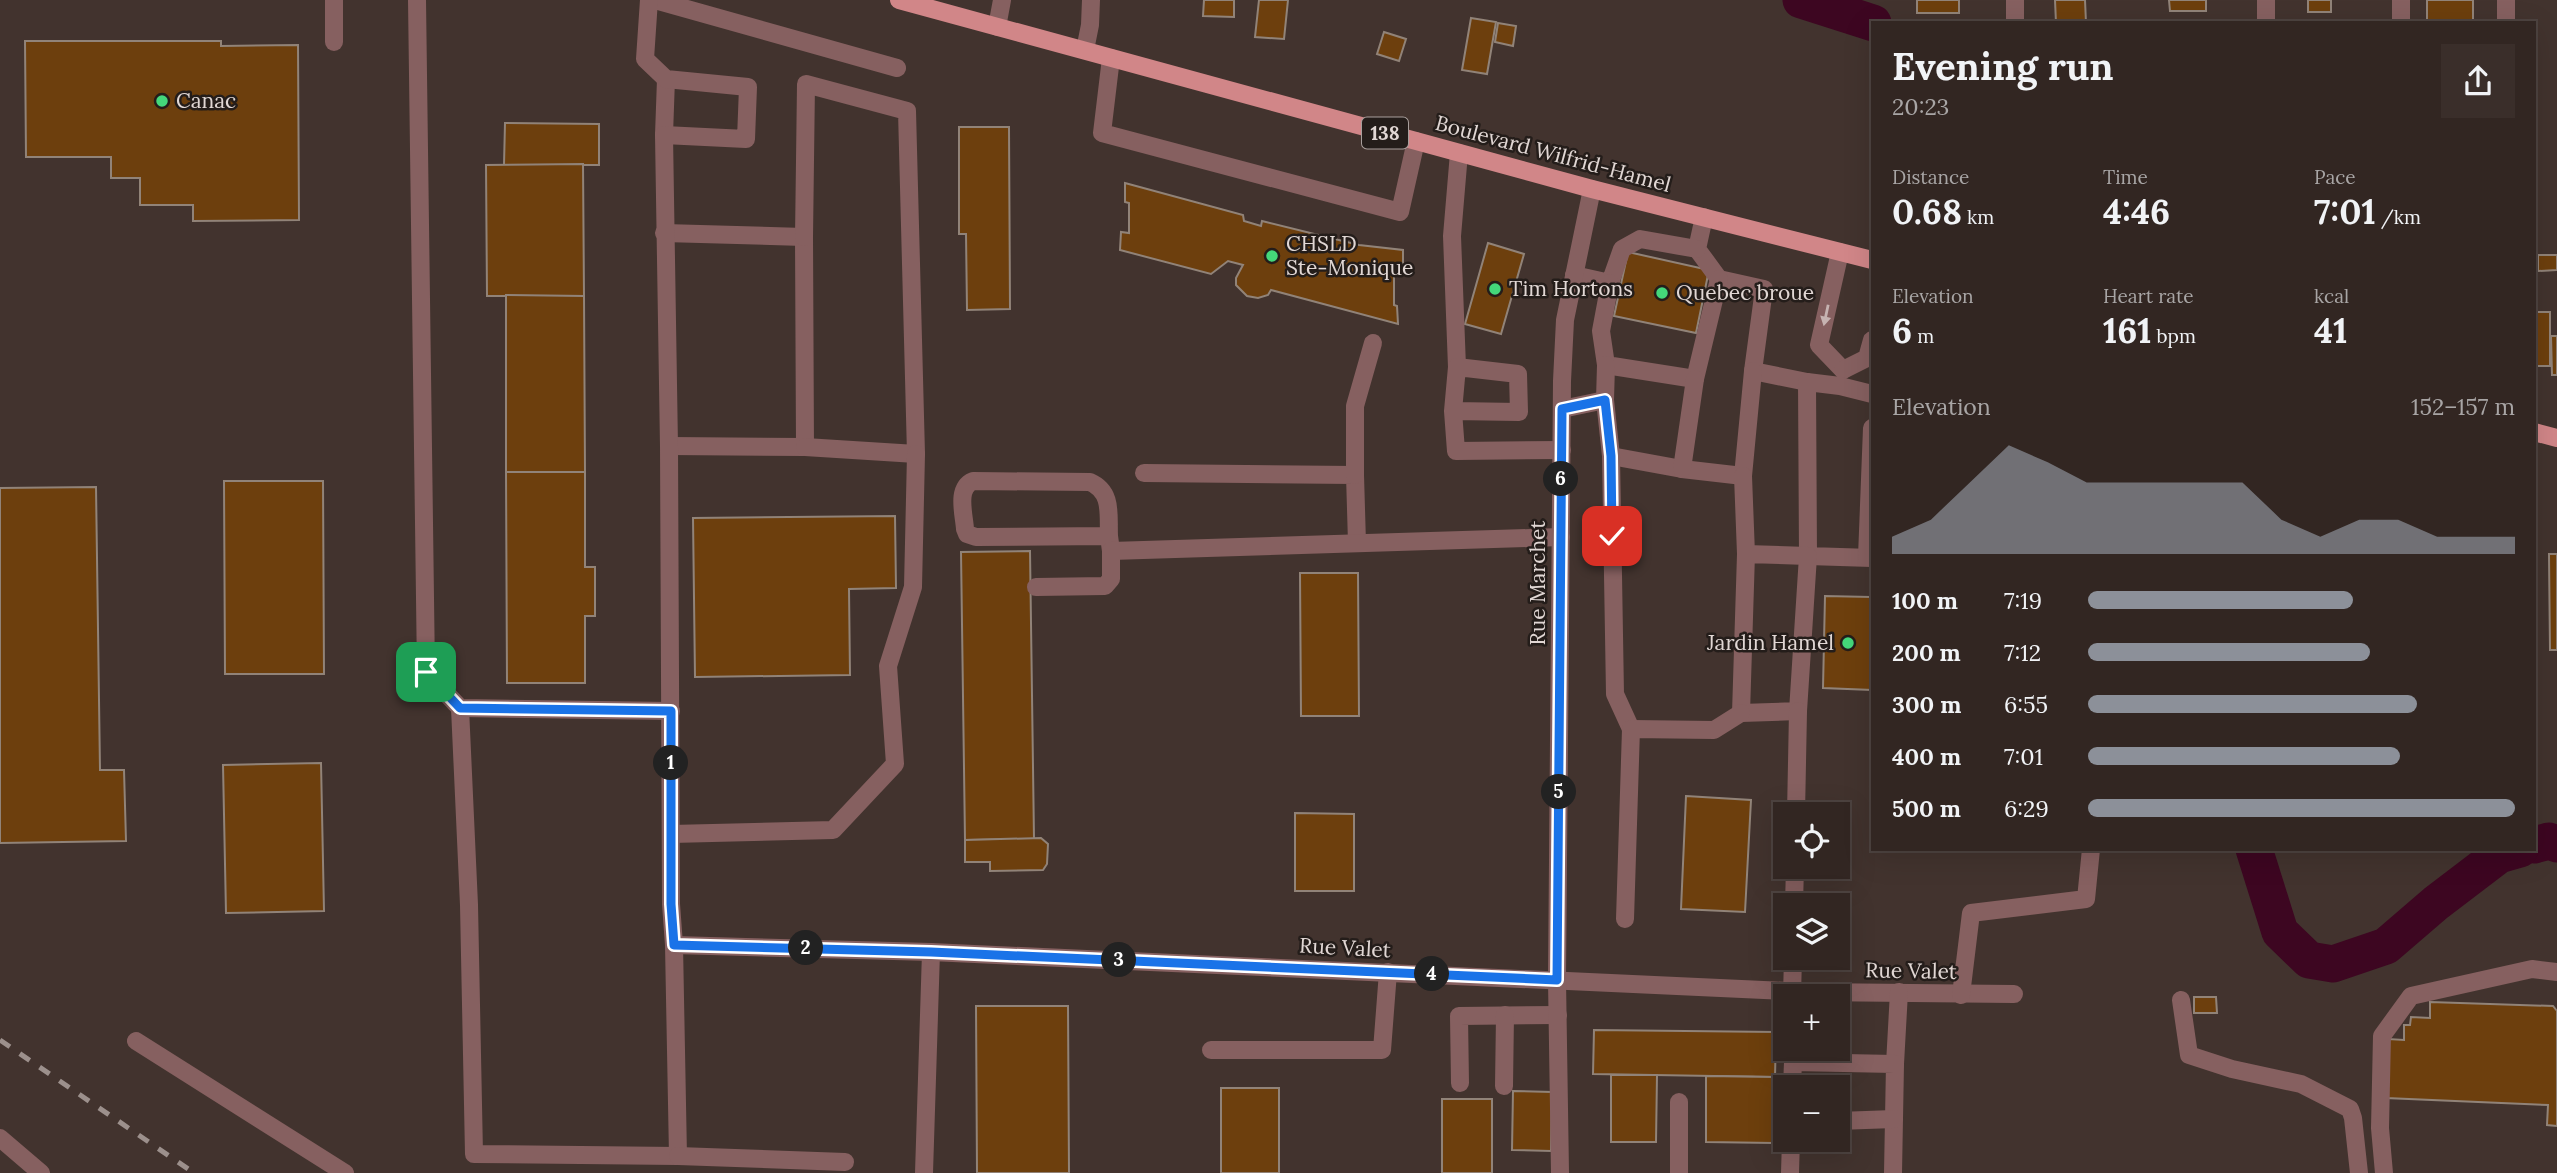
<!DOCTYPE html>
<html lang="en">
<head>
<meta charset="utf-8">
<style>
  :root { --surface:#322622; --page:#3a2e2a; --text:#f1f3f6; --muted:#a8a5a5; --line:#4d4340; --accent:#8c9099 }
  body { margin:0; font-family:Lora,serif; background:var(--page); color:var(--text); height:100vh; display:flex; flex-direction:column; font-size:26px; white-space:nowrap }
  * { box-sizing:border-box; margin:0 }
  p { font-size:23px; color:var(--muted) }
  .icon { flex:none; width:38px; height:38px; fill:none; stroke:currentColor; stroke-width:2; stroke-linecap:round; stroke-linejoin:round }
  .map { position:relative; flex:1; overflow:hidden }
  .details { position:absolute; left:1871px; top:21px; width:665px; height:830px; display:flex; flex-direction:column; background:var(--surface); border-radius:0px; box-shadow:0 7px 28px #0002,0 0 0 2px var(--line) }
  .details>* { flex:none }
  .controls { position:absolute; left:1773px; top:802px; display:grid; gap:14px }
  .controls a { display:grid; place-items:center; width:77px; height:77px; border-radius:0px; background:var(--surface); box-shadow:0 7px 28px #0002,0 0 0 2px var(--line); font-size:35px }
  .pin { position:absolute; display:grid; place-items:center; width:60px; height:60px; color:#fff; margin:-30px; border-radius:14px; box-shadow:0 4px 10px #0006 }
  .km { position:absolute; width:35px; height:35px; margin:-18px; border-radius:50%; background:#222; color:#fff; font-size:19px; line-height:35px; text-align:center }
  .round { display:grid; place-items:center; flex:none; width:74px; height:74px; border-radius:0px; background:var(--page) }
  .overview { display:flex; align-items:center; justify-content:space-between; height:119px; padding:0 21px }
  h1 { font-size:38px; font-weight:700; line-height:52px }
  .metrics { display:grid; grid-template-columns:repeat(3,1fr); gap:10px; height:119px; padding:7px 21px }
  .metrics div { display:grid; align-content:center }
  .metrics b { font-size:35px; font-weight:700 }
  .metrics small { font-size:19px; font-weight:400 }
  .metrics p { font-size:19px }
  .chart { height:196px; padding:14px 21px }
  .chart p { display:flex; justify-content:space-between }
  .chart svg { width:100%; height:126px; margin-top:7px; fill:var(--accent); opacity:.7 }
  ul { padding:0 21px; list-style:none; font-size:23px }
  li { display:grid; grid-template-columns:112px 84px 1fr; align-items:center; height:52px }
  li i { height:18px; border-radius:9px; background:var(--accent) }
  .map>svg:first-child { display:block }
  .lines { fill:none; stroke-linecap:round; stroke-linejoin:round }
  .river { stroke:#3d0621; stroke-width:37 }
  .building { fill:#6d3f0d; stroke:#918378; stroke-width:2 }
  .minor { stroke:#866060; stroke-width:18 }
  .major { stroke:#d18688; stroke-width:18 }
  .rail { stroke:#9c908c; stroke-width:5; stroke-dasharray:12 12; stroke-linecap:butt }
  .oneway { fill:#c6b3b1 }
  .route-casing { stroke:#fff; stroke-width:14 }
  .route { stroke:#1a73e8; stroke-width:9 }
  .poi-dot { fill:#44d77a; stroke:#241d1a; stroke-width:2.5 }
  .labels { text-anchor:middle; stroke-width:5; stroke-linejoin:round; paint-order:stroke }
  .shield { fill:#241d1a; stroke:#a89f9c; stroke-width:2 }
  .shield-label { font-size:19px; font-weight:bold; fill:#e1d7d4 }
  .poi-label { font-size:21px; fill:#e1d7d4; stroke:#241d1a; text-anchor:start }
  .street-label { font-size:21px; fill:#e1d7d4; stroke:#241d1a }
</style>
</head>
<body>
<div class="map">
<svg width="2557" height="1173" viewBox="0 0 2557 1173">
  <rect width="100%" height="100%" fill="#42332e"/>
  <g class="lines">
    <!-- river -->
    <g class="river">
      <path d="M1801,0L1873,23"/>
      <path d="M2534,845L2549,841L2557,844"/>
      <path d="M2254,849L2280,932L2309,960L2333,964L2386,946L2436,903L2499,855L2520,849"/>
    </g>
  </g>
  <!-- building -->
  <g class="building">
    <path d="M1204,0H1234V17L1203,16Z"/>
    <path d="M1259,0H1288L1284,39L1255,37Z"/>
    <rect x="1917" y="0" width="42" height="13"/>
    <path d="M2055,0H2085L2086,23H2056Z"/>
    <path d="M2169,0H2206V11H2170Z"/>
    <rect x="2308" y="0" width="23" height="12"/>
    <rect x="2427" y="0" width="46" height="23"/>
    <path d="M1471,18L1496,22L1487,74L1462,70Z"/>
    <path d="M1498,23L1516,26L1513,46L1495,42Z"/>
    <path d="M1384,32L1406,39L1399,61L1377,54Z"/>
    <path d="M25,41H221V46L298,45L299,220L193,221V205H140V178H111V157H26Z"/>
    <path d="M505,123L599,124V165H504Z"/>
    <path d="M959,127H1009L1010,309L967,310L966,234H959Z"/>
    <path d="M583,164L584,296H487L486,165Z"/>
    <path d="M1125,183L1243,215L1244,221L1261,226L1262,221L1359,245L1403,250V269L1394,268V305L1397,306L1398,324L1271,290L1268,295L1258,298L1247,296L1236,285V278L1243,265L1228,261L1211,274L1120,250L1121,232L1129,233V203L1125,202Z"/>
    <path d="M1488,243L1524,254L1501,334L1465,324Z"/>
    <path d="M1628,252L1709,270L1696,333L1614,316Z"/>
    <path d="M2538,255H2557V270L2538,271Z"/>
    <path d="M506,295L584,296L585,472H506Z"/>
    <rect x="2534" y="312" width="16" height="54"/>
    <path d="M2551,336H2557V375H2552Z"/>
    <path d="M506,472H585V567H595V616H585V683H507Z"/>
    <path d="M224,481H323L324,674H225Z"/>
    <path d="M96,487L100,770H124L126,841L0,843V488Z"/>
    <path d="M895,516L896,588L849,589L850,675L695,677L693,518Z"/>
    <path d="M1030,551L1034,839L965,840L961,552Z"/>
    <path d="M2549,554H2557V650H2550Z"/>
    <path d="M1300,573H1358L1359,716H1301Z"/>
    <path d="M1871,584H1872V786H1870L1872,690L1823,688L1825,596L1871,597Z"/>
    <path d="M321,763L324,911L226,913L223,765Z"/>
    <path d="M1686,796L1751,800L1745,912L1681,909Z"/>
    <path d="M1295,813L1354,814V891H1295Z"/>
    <path d="M1041,838L1048,844L1047,864L1043,870L990,871V862H965V840Z"/>
    <path d="M2194,997H2216L2217,1013H2194Z"/>
    <path d="M2430,1002L2553,1006L2557,1011V1126L2547,1125L2548,1105L2386,1098L2388,1039L2404,1040V1025H2410L2411,1017L2430,1018Z"/>
    <path d="M976,1006H1068L1069,1173H977Z"/>
    <path d="M1594,1030L1776,1032L1775,1077L1593,1074Z"/>
    <path d="M1611,1075H1657L1656,1142H1611Z"/>
    <path d="M1706,1076L1775,1077L1774,1143L1706,1142Z"/>
    <rect x="1221" y="1088" width="58" height="85"/>
    <path d="M1513,1091L1552,1092L1551,1151L1512,1150Z"/>
    <rect x="1442" y="1099" width="50" height="74"/>
  </g>
  <g class="lines">
    <!-- minor -->
    <g class="minor">
      <path d="M417,0L426,672L460,708L671,711"/>
      <path d="M655,0L897,68"/>
      <path d="M2015,0V23"/>
      <path d="M2266,0V23"/>
      <path d="M2506,0V23"/>
      <path d="M2401,23V0"/>
      <path d="M997,27L1002,0"/>
      <path d="M334,42V0"/>
      <path d="M1085,50L1090,25L1091,0"/>
      <path d="M1111,58L1102,133L1400,212L1416,141"/>
      <path d="M664,135L666,79"/>
      <path d="M1704,217L1697,249L1719,279L1764,289L1753,371L1807,382"/>
      <path d="M664,233L804,237L805,447L669,446"/>
      <path d="M804,237L806,84L907,111L916,454L805,447"/>
      <path d="M1840,252L1819,345L1843,370"/>
      <path d="M1574,275L1610,283L1622,249L1640,239L1697,249"/>
      <path d="M1610,283L1601,331L1606,365L1695,379L1719,279"/>
      <path d="M1457,367L1452,236L1459,153"/>
      <path d="M1843,370L1867,358L1872,340"/>
      <path d="M1872,394L1840,386L1807,382L1808,556L1872,558"/>
      <path d="M1605,400L1611,456L1682,469L1743,476L1753,371"/>
      <path d="M1562,409L1605,400L1606,365"/>
      <path d="M1453,411L1457,367L1518,374L1519,412L1453,411L1456,451L1562,450"/>
      <path d="M1611,456L1615,694L1631,729"/>
      <path d="M1682,469L1695,379"/>
      <path d="M1144,473L1355,475L1357,543"/>
      <path d="M1355,475V406L1373,343"/>
      <path d="M1743,476L1746,554L1808,556L1798,711L1741,713L1746,554"/>
      <path d="M1109,536C1108,515 1113,492 1090,482L973,481C956,488 964,514 965,529L967,534L976,537L1109,536L1111,551"/>
      <path d="M1867,557L1872,428"/>
      <path d="M1036,587L1105,586L1111,579V551L1561,537"/>
      <path d="M460,708L469,905L474,1154L678,1156L674,945L671,904L669,446L664,135L746,139L748,87L666,79L645,59L649,0"/>
      <path d="M1796,814L1798,711"/>
      <path d="M671,834L833,830L895,764L888,666L913,587L916,454"/>
      <path d="M1794,905L1795,866"/>
      <path d="M1625,919L1631,729L1714,730L1741,713"/>
      <path d="M674,945L931,952L1808,992L2014,994"/>
      <path d="M1961,995L1971,913L2086,899L2091,849"/>
      <path d="M1792,996L1793,957"/>
      <path d="M2181,1000L2189,1055L2232,1069L2301,1084L2350,1109L2353,1118L2359,1173"/>
      <path d="M136,1041L345,1173"/>
      <path d="M1211,1050H1382L1388,972"/>
      <path d="M1895,1064L1899,992"/>
      <path d="M1460,1083L1459,1016L1558,1015"/>
      <path d="M1504,1086L1505,1015"/>
      <path d="M1792,1087L1793,1062L1895,1064L1893,1173"/>
      <path d="M1679,1102V1173"/>
      <path d="M1838,1121L1894,1119"/>
      <path d="M0,1138L41,1173"/>
      <path d="M678,1156L845,1162"/>
      <path d="M924,1173L931,952"/>
      <path d="M1560,1173L1557,980L1562,381L1565,320L1592,189"/>
      <path d="M1790,1173L1791,1139"/>
      <path d="M2384,1173L2380,1128L2382,1036L2411,996L2532,969L2557,972"/>
    </g>
    <!-- major -->
    <g class="major">
      <path d="M899,0L1592,189L1872,260"/>
      <path d="M2534,432L2557,438"/>
    </g>
    <!-- rail -->
    <path class="rail" d="M0,1040L194,1173"/>
  </g>
  <!-- one-way arrows -->
  <defs><path id="oneway-solid" d="M-6-.8H1V-3.2L6.5 0L1 3.2V.8H-6Z" transform="scale(1.75)"/></defs>
  <use class="oneway" href="#oneway-solid" transform="translate(1826 315) rotate(102)"/>
  <g class="lines">
    <defs>
      <path id="route" d="M426,672L460,708L671,711V904L674,945L931,952L1557,980L1562,409L1605,400L1611,456L1612,536"/>
    </defs>
    <!-- route casing -->
    <use href="#route" class="route-casing"/>
    <!-- route -->
    <use href="#route" class="route"/>
  </g>
  <!-- markers -->
  <g class="poi-dot">
    <circle cx="162" cy="101" r="7"/>
    <circle cx="1272" cy="256" r="7"/>
    <circle cx="1495" cy="289" r="7"/>
    <circle cx="1662" cy="293" r="7"/>
    <circle cx="1848" cy="643" r="7"/>
  </g>
  <g class="labels">
    <!-- shield labels -->
    <rect class="shield" x="1362" y="117.5" width="46" height="31" rx="5"/>
    <g class="shield-label">
      <text x="1385" y="140">138</text>
    </g>
    <!-- poi labels -->
    <g class="poi-label">
      <text x="176" y="108">Canac</text>
      <text x="1286" y="251">CHSLD<tspan x="1286" dy="24">Ste-Monique</tspan></text>
      <text x="1509" y="296">Tim Hortons</text>
      <text x="1676" y="300">Quebec broue</text>
      <text x="1834" y="650" text-anchor="end">Jardin Hamel</text>
    </g>
    <!-- street labels -->
    <g class="street-label">
      <text transform="translate(1553 154) rotate(15)" y="7">Boulevard Wilfrid-Hamel</text>
      <text transform="translate(1538 583) rotate(-90)" y="7">Rue Marchet</text>
      <text transform="translate(1345 948) rotate(3)" y="7">Rue Valet</text>
      <text transform="translate(1911 971) rotate(1)" y="7">Rue Valet</text>
    </g>
  </g>
</svg>
<div class="controls">
<a><svg class="icon" aria-label="locate" viewBox="0 0 24 24"><circle cx="12" cy="12" r="6"/><path d="M12 2v4M12 18v4M2 12h4M18 12h4"/></svg></a>
<a><svg class="icon" aria-label="layers" viewBox="0 0 24 24"><path d="M12 4l9 5-9 5-9-5zM3 14l9 5 9-5"/></svg></a>
<a>+</a>
<a>−</a>
</div>
<div class="pin" style="left:426px;top:672px;background:#1e9e55"><svg class="icon" aria-label="arrive" viewBox="0 0 24 24"><path d="M6 21V4h12l-3 4 3 4H6"/></svg></div>
<div class="pin" style="left:1612px;top:536px;background:#d93025"><svg class="icon" aria-label="check" viewBox="0 0 24 24"><path d="M5 12l5 5 9-10"/></svg></div>
<b class="km" style="left:671px;top:763px">1</b>
<b class="km" style="left:806px;top:948px">2</b>
<b class="km" style="left:1119px;top:960px">3</b>
<b class="km" style="left:1432px;top:974px">4</b>
<b class="km" style="left:1559px;top:792px">5</b>
<b class="km" style="left:1561px;top:479px">6</b>
<section class="details">
<div class="overview"><div><h1>Evening run</h1><p>20:23</p></div><a class="round"><svg class="icon" aria-label="share" viewBox="0 0 24 24"><path d="M12 15V3M7 8l5-5 5 5M5 13v7h14v-7"/></svg></a></div>
<div class="metrics">
<div><p>Distance</p><b>0.68<small> km</small></b></div>
<div><p>Time</p><b>4:46</b></div>
<div><p>Pace</p><b>7:01<small> /km</small></b></div>
</div>
<div class="metrics">
<div><p>Elevation</p><b>6<small> m</small></b></div>
<div><p>Heart rate</p><b>161<small> bpm</small></b></div>
<div><p>kcal</p><b>41</b></div>
</div>
<div class="chart"><p><span>Elevation</span>152–157 m</p>
<svg viewBox="0 0 160 44" preserveAspectRatio="none"><path d="M0 44V38L10 32L20 19L30 6L40 12L50 19L60 19L70 19L80 19L90 19L100 32L110 38L120 32L130 32L140 38L150 38L160 38V44z"/></svg>
</div>
<ul>
<li><b>100 m</b>7:19<i style="width:62%"></i></li>
<li><b>200 m</b>7:12<i style="width:66%"></i></li>
<li><b>300 m</b>6:55<i style="width:77%"></i></li>
<li><b>400 m</b>7:01<i style="width:73%"></i></li>
<li><b>500 m</b>6:29<i style="width:100%"></i></li>
</ul>
</section>
</div>
</body>
</html>
